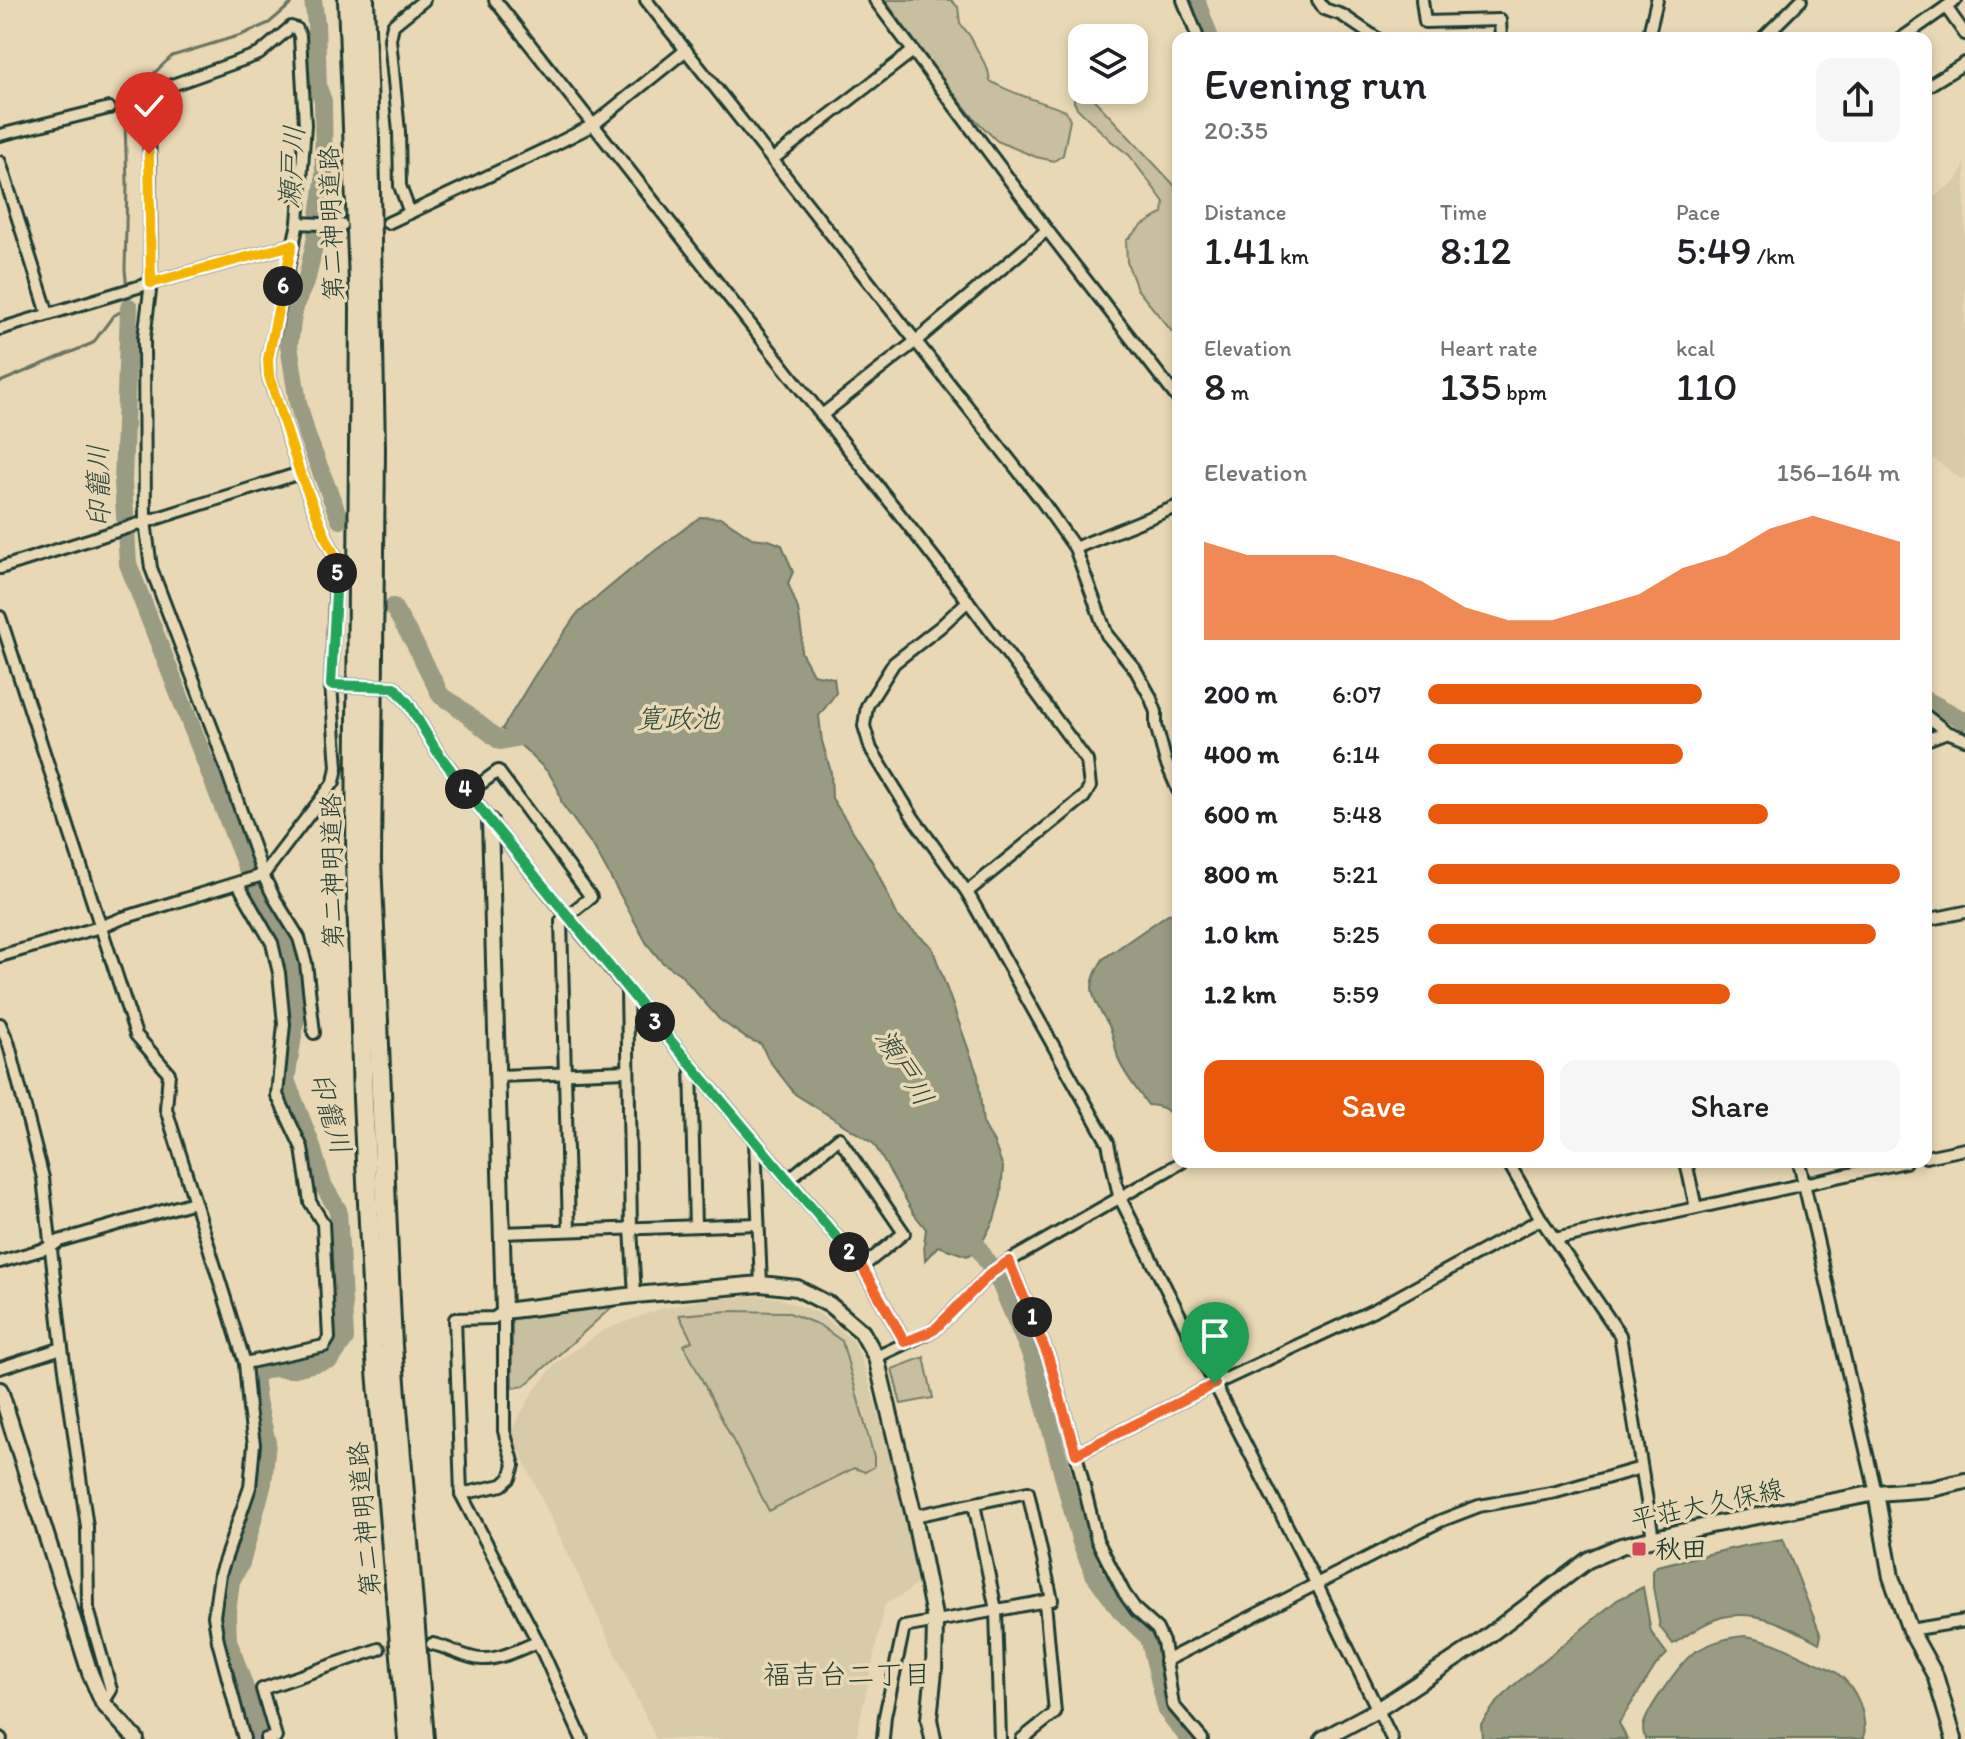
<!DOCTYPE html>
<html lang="en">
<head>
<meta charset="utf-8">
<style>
  :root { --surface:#fff; --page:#f6f6f6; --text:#202124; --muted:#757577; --accent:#ea580c }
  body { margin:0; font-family:Itim,"Klee One",sans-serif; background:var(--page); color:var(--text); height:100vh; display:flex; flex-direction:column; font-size:30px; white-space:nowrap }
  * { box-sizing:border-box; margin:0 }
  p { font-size:26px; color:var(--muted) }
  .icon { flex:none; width:44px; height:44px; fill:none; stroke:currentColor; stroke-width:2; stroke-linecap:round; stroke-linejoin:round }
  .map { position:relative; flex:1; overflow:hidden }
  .drawer { position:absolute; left:1172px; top:32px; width:760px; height:1136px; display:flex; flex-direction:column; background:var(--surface); border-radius:16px; box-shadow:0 4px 12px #0003 }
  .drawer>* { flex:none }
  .tools { position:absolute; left:1068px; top:24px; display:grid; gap:16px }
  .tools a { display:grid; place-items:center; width:80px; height:80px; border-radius:16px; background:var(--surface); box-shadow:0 4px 12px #0003; font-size:40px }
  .pin { position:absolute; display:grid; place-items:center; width:68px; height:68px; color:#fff; margin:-82px -34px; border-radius:50% 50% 50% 0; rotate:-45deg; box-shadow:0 0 8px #0007 }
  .pin .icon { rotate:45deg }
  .km { position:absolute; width:40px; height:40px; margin:-20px; border-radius:50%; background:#222; color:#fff; font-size:22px; line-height:40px; text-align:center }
  .round { display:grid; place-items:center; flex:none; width:84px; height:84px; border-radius:16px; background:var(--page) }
  .overview { display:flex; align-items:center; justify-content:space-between; height:136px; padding:0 32px }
  h1 { font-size:44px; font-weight:600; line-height:60px }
  .metrics { display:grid; grid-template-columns:repeat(3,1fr); gap:12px; height:136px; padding:8px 32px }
  .metrics div { display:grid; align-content:center }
  .metrics b { font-size:40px; font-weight:600 }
  .metrics small { font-size:22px; font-weight:400 }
  .metrics p { font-size:22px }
  .chart { height:224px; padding:16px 32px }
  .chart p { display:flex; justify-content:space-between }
  .chart svg { width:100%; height:144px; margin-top:8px; fill:var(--accent); opacity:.7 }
  .cta { display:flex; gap:16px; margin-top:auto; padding:16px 32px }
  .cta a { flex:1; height:92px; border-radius:16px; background:var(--accent); color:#fff; font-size:32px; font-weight:600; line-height:92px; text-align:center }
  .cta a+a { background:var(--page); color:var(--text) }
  ul { padding:0 32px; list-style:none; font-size:26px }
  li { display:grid; grid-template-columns:128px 96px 1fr; align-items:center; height:60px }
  li i { height:20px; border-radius:10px; background:var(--accent) }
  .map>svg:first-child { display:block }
  .built { fill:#d8cbaa }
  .green { fill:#c8bfa0; stroke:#747e6a; stroke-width:2 }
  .water { fill:#999b82; stroke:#687563; stroke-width:2 }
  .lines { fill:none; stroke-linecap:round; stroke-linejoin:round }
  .stream { stroke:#687563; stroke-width:3 }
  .river { stroke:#999b82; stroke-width:18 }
  .street-tunnel { stroke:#c1b99b; stroke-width:10; stroke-dasharray:10 5; stroke-linecap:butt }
  .street-casing { stroke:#1f3d34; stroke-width:16 }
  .secondary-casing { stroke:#1f3d34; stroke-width:20 }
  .highway-casing { stroke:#1f3d34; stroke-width:24 }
  .street { stroke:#e9d8b5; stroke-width:10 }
  .secondary { stroke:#e9d8b5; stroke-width:14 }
  .highway { stroke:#e9d8b5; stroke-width:18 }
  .street-bridge-casing { stroke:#1f3d34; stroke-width:16; stroke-linecap:butt }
  .street-bridge { stroke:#e9d8b5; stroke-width:10 }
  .split-1-casing { stroke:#fff; stroke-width:16 }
  .split-2-casing { stroke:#fff; stroke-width:16 }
  .split-3-casing { stroke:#fff; stroke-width:16 }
  .split-4-casing { stroke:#fff; stroke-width:16 }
  .split-5-casing { stroke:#fff; stroke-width:16 }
  .split-6-casing { stroke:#fff; stroke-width:16 }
  .split-7-casing { stroke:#fff; stroke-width:16 }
  .split-1 { stroke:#f0652b; stroke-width:10 }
  .split-2 { stroke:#f0652b; stroke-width:10 }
  .split-3 { stroke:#22a559; stroke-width:10 }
  .split-4 { stroke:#22a559; stroke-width:10 }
  .split-5 { stroke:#22a559; stroke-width:10 }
  .split-6 { stroke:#f5b400; stroke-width:10 }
  .split-7 { stroke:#f5b400; stroke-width:10 }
  .poi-dot { fill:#d1495b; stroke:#e9d8b5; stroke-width:3 }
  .labels { text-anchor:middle; stroke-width:7; stroke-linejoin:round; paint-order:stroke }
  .street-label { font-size:26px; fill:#1f3d34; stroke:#e9d8b5 }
  .poi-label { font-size:26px; font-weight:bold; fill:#1f3d34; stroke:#e9d8b5; text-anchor:start }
  .water-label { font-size:28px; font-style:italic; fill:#314b40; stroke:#e9d8b5 }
  .neighbourhood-label { font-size:28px; fill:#1f3d34; stroke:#e9d8b5 }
</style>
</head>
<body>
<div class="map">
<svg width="1965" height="1739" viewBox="0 0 1965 1739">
  <rect width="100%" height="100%" fill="#e9d8b5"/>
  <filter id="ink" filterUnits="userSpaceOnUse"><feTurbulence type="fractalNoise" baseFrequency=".0125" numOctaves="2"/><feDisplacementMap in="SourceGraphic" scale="16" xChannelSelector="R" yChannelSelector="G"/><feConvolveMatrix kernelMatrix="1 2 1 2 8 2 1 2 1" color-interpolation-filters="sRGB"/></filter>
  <g filter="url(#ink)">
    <!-- built -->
    <g class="built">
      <path d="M1965,164V477L1961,479L1926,453V203L1958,179Z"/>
      <path d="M759,1296L779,1298L818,1313L853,1340L865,1368L887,1444L921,1580L904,1594L885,1604L856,1739H656L510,1432L533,1392L556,1363L604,1330L660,1309L709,1299Z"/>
    </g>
    <!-- green -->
    <g class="green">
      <path d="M885,0H951L958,7L960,23L970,36L988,70L990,81C1014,95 1040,101 1066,111L1070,120L1063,155L1054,161L1036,157L997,141L972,116L947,85Z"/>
      <path d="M1074,91L1087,92L1175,186H1178V339L1137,289L1127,262L1126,241L1141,226L1163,213L1164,202L1129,155L1111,141L1077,108L1074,102Z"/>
      <path d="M613,1306L524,1386L512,1388V1319Z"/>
      <path d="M729,1311L787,1312L819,1325L842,1341L874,1457V1467L865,1472L854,1468L769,1511L684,1345L692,1341L679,1315Z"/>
      <path d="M924,1357L933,1398L901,1404L892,1369Z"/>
    </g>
    <!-- water -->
    <g class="water">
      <path d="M700,517L722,518L752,538L769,540L782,545L793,572L788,583L798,609L802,635L801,652L813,674L834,678L836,693L819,716L822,741L831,772L832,798L873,863L898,917L932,947L978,1076L983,1123L994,1143L1003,1167L1001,1195L994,1220L978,1250L967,1256L938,1246L925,1260L924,1244L926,1229L914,1214L874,1144L795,1094L768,1059L761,1044L746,1038L719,1019L680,974L662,962L647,944L595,849L562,804L558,789L549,773L528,752L502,729L535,675L576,615L636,565Z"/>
      <path d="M1178,913V1126C1169,1111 1167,1106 1148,1105C1139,1092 1127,1078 1120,1063C1114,1050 1115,1034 1107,1022C1101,1013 1093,999 1092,988C1092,978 1098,967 1103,959L1168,914Z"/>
      <path d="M1783,1539L1821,1636L1819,1643C1790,1627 1758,1609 1723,1617C1706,1621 1688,1635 1673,1644L1660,1627L1653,1587V1571L1657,1566L1743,1546Z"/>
      <path d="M1643,1587L1651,1632L1667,1654L1656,1665L1619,1723L1627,1739H1482L1481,1724L1494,1706L1513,1686L1617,1600Z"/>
      <path d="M1745,1636C1767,1639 1784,1647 1803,1657C1814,1662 1827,1666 1837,1673C1857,1687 1867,1715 1864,1739H1645C1643,1732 1642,1727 1645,1721C1650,1706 1680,1664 1692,1654C1707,1644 1727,1637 1745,1636Z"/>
    </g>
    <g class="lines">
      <!-- stream -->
      <path class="stream" d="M0,382L93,343L113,316L129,307L125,270L127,183L125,124L127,89L150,77L172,56L241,35L269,23L291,4L293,0"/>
      <!-- river -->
      <g class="river">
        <path d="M313,0L316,24L318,87L323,101L324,181L315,242L307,278L294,307L289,345L298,403L307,436L340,520"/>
        <path d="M1196,0L1210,38"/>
        <path d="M129,307L123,482L128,564L255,889L289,956L296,988L297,1011L286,1080L311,1144L323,1185L338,1210L345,1339L331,1359L291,1369L271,1368L254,1374L257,1401L267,1442L263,1483L241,1563L231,1581L227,1613L228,1640L257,1722L260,1739"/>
        <path d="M393,607L415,644L441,696L453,703L500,741L535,734"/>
        <path d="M1926,700L1965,721"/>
        <path d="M967,1229L1000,1283L1032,1358L1081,1543L1094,1574L1120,1610L1149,1638L1167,1711L1189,1739"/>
      </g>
      <!-- street-tunnel -->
      <path class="street-tunnel" d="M379,1649L432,1644"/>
      <defs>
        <g id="street">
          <path d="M495,0L968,601L1087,761L1090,787L1084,797L967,892"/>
          <path d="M646,0L1039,497L1075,548L1107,635L1135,669L1150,696L1156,712V725L1166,762L1178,790"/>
          <path d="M875,0L1047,230L1178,399"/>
          <path d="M1183,0L1198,38"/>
          <path d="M1318,0L1324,9L1342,15L1376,38"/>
          <path d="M1422,0L1425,22L1500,20L1501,38"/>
          <path d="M1946,7L1965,34"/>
          <path d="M1648,38L1657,0"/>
          <path d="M1763,38L1801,0"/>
          <path d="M1902,38L1956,0"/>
          <path d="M1926,87L1965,63"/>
          <path d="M0,135L109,108"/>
          <path d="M773,159L913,51"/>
          <path d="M0,162L48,314"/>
          <path d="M410,213L400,186L399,132L390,39L393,25L424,0"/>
          <path d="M298,223L342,225"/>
          <path d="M388,223L548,148L593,125L686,50"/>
          <path d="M0,329L151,283L292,245"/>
          <path d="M822,415L916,341L1047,230"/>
          <path d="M300,473L269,376L268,359L298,223L305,125L300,36L297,29L291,27L259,54L161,89L152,101L149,112L151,283L144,338L145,521L151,568L215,736L263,875L275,899L299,938L306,963L314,1033"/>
          <path d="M1075,548L1178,506"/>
          <path d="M0,568L300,473L327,540L337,560L331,685L337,767L334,782L263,875L123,918L100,927L0,956"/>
          <path d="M968,601L940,627L894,663L867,706L864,726L871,749L914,819L967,892L1108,1143L1119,1196L1317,1585L1392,1739"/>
          <path d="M0,617L136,1035L169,1073L166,1109L245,1363L249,1409L254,1444L250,1487L220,1574L214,1616L218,1641L244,1739"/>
          <path d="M394,687L408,703L436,750L490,821L627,989L862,1267L905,1342"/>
          <path d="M1926,716L1947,732L1965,739"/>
          <path d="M1926,740L1947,732"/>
          <path d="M468,793L498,771L591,897L561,921L569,1230"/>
          <path d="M238,884L272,943L279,973L284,1024L277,1095L302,1148L310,1202L323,1223L329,1338L324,1346L245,1363"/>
          <path d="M1926,920L1965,912"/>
          <path d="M627,989L631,1228L635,1295"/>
          <path d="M0,1024L9,1045L43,1178L62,1348L87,1527L88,1609L111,1690L103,1703"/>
          <path d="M691,1066L695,1226"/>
          <path d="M498,1076L627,1071"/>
          <path d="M755,1142L761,1284"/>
          <path d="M1926,1157L1965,1149"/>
          <path d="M1508,1162L1541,1219L1620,1335L1653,1538"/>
          <path d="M1686,1162L1696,1208"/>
          <path d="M1799,1162L1876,1493"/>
          <path d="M789,1179L839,1138L904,1233L862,1267"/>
          <path d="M501,1233L758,1224"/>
          <path d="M1555,1239L1905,1162"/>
          <path d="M1009,1261L1049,1359L1076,1454L1097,1540L1124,1593L1136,1610L1157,1629L1163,1642L1173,1705L1202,1739"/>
          <path d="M0,1262L51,1247L59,1241L194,1202"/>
          <path d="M504,1311L494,1318L455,1319L461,1494L538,1642L582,1739"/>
          <path d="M876,1357L934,1330L991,1273L1009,1261L1182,1162"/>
          <path d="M0,1368L62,1348"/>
          <path d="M1076,1454L1215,1384L1378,1308L1541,1219"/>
          <path d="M461,1494L502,1485L510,1478L514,1465L504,1431V1311"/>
          <path d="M974,1504L996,1610L1000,1739"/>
          <path d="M1910,1630L1965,1621"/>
          <path d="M432,1644C449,1647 466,1659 482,1659C500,1660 521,1648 538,1642"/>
          <path d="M1165,1661L1440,1521L1479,1506L1556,1492L1641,1468"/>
          <path d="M0,1738L1,1739"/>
          <path d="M266,1739L276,1737L262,1689L379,1649"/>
          <path d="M883,1739L885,1716L904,1627L1052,1600L1028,1492L914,1516"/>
          <path d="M1022,1739L1055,1713L1045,1602"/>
        </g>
        <g id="secondary">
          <path d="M490,821L504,1311L635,1295L761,1284L797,1288L830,1305L862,1332L876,1357L914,1516L935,1621L934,1671L929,1719L933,1739"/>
          <path d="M0,1390L90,1673L103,1703L136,1739"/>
          <path d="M1876,1493L1891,1577L1910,1630L1935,1675L1954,1739"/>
          <path d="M1323,1739L1377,1710L1476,1645L1588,1560L1621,1546L1711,1525L1876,1493L1932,1489L1965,1481"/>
        </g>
        <g id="highway">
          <path d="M348,0L360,308L356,860L363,1099L375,1347L408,1739"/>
          <path d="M364,0L369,138L375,449L371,860L392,1346L424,1739"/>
        </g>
      </defs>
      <!-- street casing -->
      <use href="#street" class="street-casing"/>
      <!-- secondary casing -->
      <use href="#secondary" class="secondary-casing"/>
      <!-- highway casing -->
      <use href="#highway" class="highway-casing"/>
      <!-- street -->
      <use href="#street" class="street"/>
      <!-- secondary -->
      <use href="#secondary" class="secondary"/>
      <!-- highway -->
      <use href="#highway" class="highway"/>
      <defs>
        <path id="street-bridge" d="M331,685L394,687"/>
      </defs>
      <!-- street-bridge casing -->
      <use href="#street-bridge" class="street-bridge-casing"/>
      <!-- street-bridge -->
      <use href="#street-bridge" class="street-bridge"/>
    </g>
  </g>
  <g class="lines" filter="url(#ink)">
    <defs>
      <path id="split-1" d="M1032,1317L1049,1359L1076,1454L1215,1384"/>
      <path id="split-2" d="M849,1252L862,1267L905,1342L934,1330L991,1273L1009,1261L1032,1317"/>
      <path id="split-3" d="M655,1022L849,1252"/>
      <path id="split-4" d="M465,789L490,821L655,1022"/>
      <path id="split-5" d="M337,573L331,685L394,687L408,703L436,750L465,789"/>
      <path id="split-6" d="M283,286L268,359L269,376L300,473L327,540L337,560V573"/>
      <path id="split-7" d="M149,154L151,283L292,245L283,286"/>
    </defs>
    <!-- split-1 casing -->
    <use href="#split-1" class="split-1-casing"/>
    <!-- split-2 casing -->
    <use href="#split-2" class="split-2-casing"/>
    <!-- split-3 casing -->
    <use href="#split-3" class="split-3-casing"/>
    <!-- split-4 casing -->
    <use href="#split-4" class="split-4-casing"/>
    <!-- split-5 casing -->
    <use href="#split-5" class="split-5-casing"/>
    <!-- split-6 casing -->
    <use href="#split-6" class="split-6-casing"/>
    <!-- split-7 casing -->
    <use href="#split-7" class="split-7-casing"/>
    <!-- split-1 -->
    <use href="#split-1" class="split-1"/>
    <!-- split-2 -->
    <use href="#split-2" class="split-2"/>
    <!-- split-3 -->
    <use href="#split-3" class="split-3"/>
    <!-- split-4 -->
    <use href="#split-4" class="split-4"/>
    <!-- split-5 -->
    <use href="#split-5" class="split-5"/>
    <!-- split-6 -->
    <use href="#split-6" class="split-6"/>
    <!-- split-7 -->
    <use href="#split-7" class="split-7"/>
  </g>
  <!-- markers -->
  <rect class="poi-dot" x="1631" y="1541" width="16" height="16" rx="4"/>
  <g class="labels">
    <!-- street labels -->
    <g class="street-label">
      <text transform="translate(331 223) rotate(-92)" y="9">第二神明道路</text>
      <text transform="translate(332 871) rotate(-91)" y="9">第二神明道路</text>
      <text transform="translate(1707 1504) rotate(-12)" y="9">平荘大久保線</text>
      <text transform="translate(364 1519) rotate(-95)" y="9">第二神明道路</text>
    </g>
    <!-- poi labels -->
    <g class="poi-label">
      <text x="1655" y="1558">秋田</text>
    </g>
    <!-- water labels -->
    <g class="water-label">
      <text transform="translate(291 167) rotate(-86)" y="10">瀬戸川</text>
      <text transform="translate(98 486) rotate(-91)" y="10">印籠川</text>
      <text x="678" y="728">寛政池</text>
      <text transform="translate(905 1067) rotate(59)" y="10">瀬戸川</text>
      <text transform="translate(331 1113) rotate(74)" y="10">印籠川</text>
    </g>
    <!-- neighbourhood labels -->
    <g class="neighbourhood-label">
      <text x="847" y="1684">福吉台二丁目</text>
    </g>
  </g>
</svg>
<div class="tools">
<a><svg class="icon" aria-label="layers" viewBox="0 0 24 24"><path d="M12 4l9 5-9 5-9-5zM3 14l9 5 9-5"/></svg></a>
</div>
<div class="pin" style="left:1215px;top:1384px;background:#1e9e55"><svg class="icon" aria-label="arrive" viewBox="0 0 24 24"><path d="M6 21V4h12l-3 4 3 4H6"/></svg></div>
<div class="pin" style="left:149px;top:154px;background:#d93025"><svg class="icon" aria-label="check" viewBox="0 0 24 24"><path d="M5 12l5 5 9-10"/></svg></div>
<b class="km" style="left:1032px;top:1317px">1</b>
<b class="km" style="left:849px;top:1252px">2</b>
<b class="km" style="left:655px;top:1022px">3</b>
<b class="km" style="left:465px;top:789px">4</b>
<b class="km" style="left:337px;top:573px">5</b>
<b class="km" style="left:283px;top:286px">6</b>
<section class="drawer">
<div class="overview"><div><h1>Evening run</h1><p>20:35</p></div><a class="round"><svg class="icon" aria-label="share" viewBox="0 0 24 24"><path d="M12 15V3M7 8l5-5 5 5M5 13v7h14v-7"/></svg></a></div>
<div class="metrics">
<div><p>Distance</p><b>1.41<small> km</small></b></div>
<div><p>Time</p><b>8:12</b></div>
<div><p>Pace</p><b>5:49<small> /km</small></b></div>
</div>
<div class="metrics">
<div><p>Elevation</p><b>8<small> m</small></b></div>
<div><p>Heart rate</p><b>135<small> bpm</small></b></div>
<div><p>kcal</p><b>110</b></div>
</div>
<div class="chart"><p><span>Elevation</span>156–164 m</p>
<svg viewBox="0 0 160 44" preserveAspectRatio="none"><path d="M0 44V14L10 18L20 18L30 18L40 22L50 26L60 34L70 38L80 38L90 34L100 30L110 22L120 18L130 10L140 6L150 10L160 14V44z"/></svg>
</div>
<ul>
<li><b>200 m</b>6:07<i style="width:58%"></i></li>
<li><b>400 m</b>6:14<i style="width:54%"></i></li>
<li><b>600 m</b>5:48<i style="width:72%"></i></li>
<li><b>800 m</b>5:21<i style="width:100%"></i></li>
<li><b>1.0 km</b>5:25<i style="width:95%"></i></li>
<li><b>1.2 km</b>5:59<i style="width:64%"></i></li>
</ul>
<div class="cta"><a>Save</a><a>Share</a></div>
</section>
</div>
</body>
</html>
